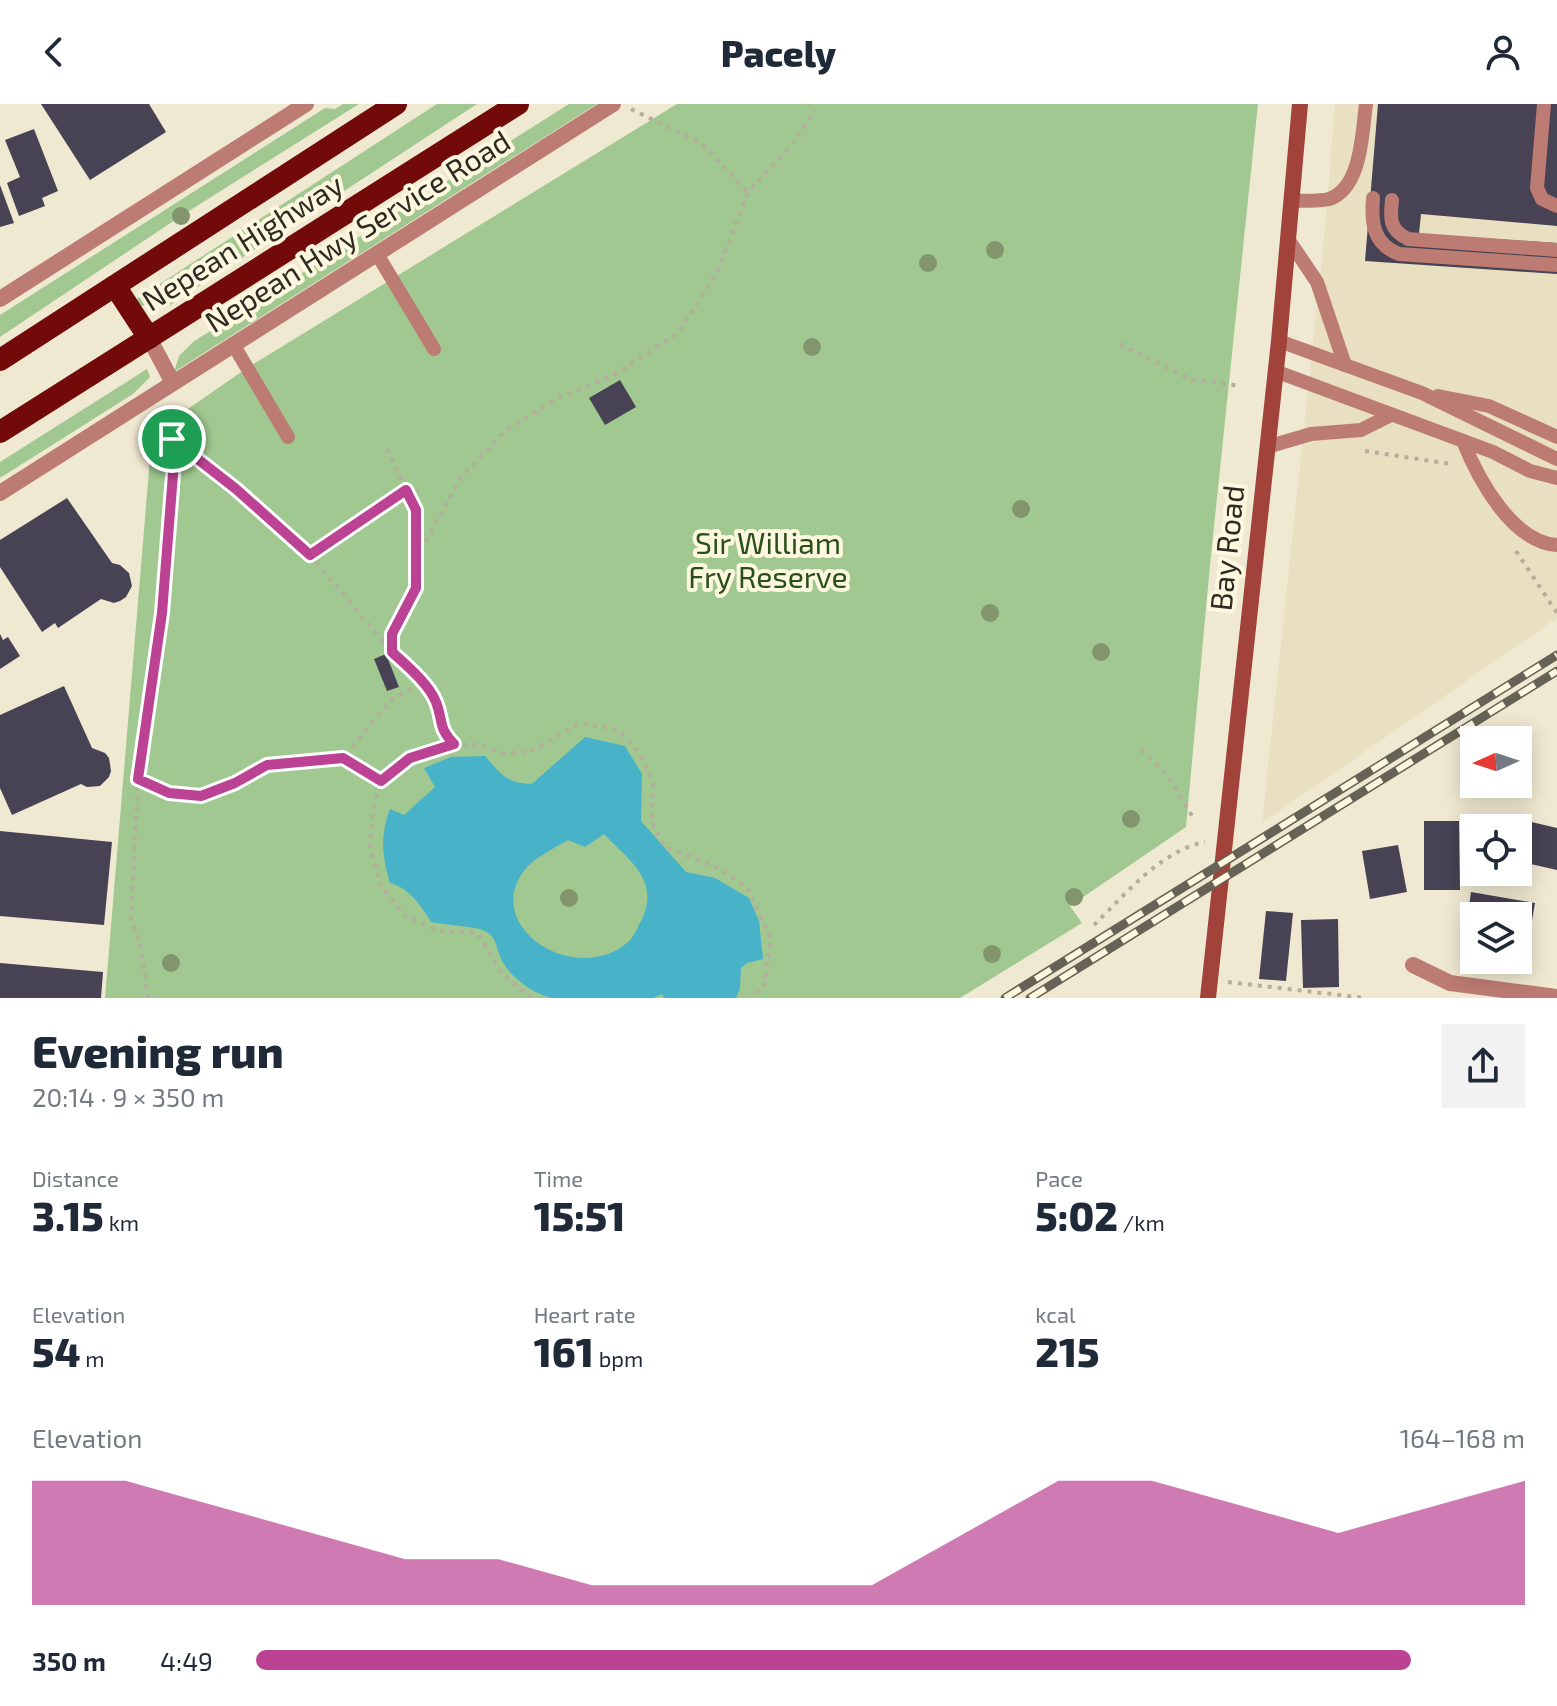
<!DOCTYPE html>
<html lang="en">
<head>
<meta charset="utf-8">
<style>
  :root { --surface:#fff; --page:#f2f2f3; --text:#1f2937; --muted:#747a83; --accent:#bc4294 }
  body { margin:0; font-family:"Exo 2",sans-serif; background:var(--page); color:var(--text); height:100vh; display:flex; flex-direction:column; font-size:30px; white-space:nowrap }
  * { box-sizing:border-box; margin:0 }
  p { font-size:26px; color:var(--muted) }
  .icon { flex:none; width:44px; height:44px; fill:none; stroke:currentColor; stroke-width:2; stroke-linecap:round; stroke-linejoin:round }
  .map { position:relative; height:894px; overflow:hidden }
  .sheet { display:flex; flex-direction:column; background:var(--surface); flex:1 }
  .sheet>* { flex:none }
  .needle { width:52px; rotate:267deg }
  .controls { position:absolute; left:1460px; top:622px; display:grid; gap:16px }
  .controls a { display:grid; place-items:center; width:72px; height:72px; border-radius:0px; background:var(--surface); box-shadow:0 4px 20px #0003; font-size:40px }
  .pin { position:absolute; display:grid; place-items:center; width:68px; height:68px; color:#fff; margin:-34px; border:4px solid #fff; border-radius:50%; box-shadow:0 2px 8px #0007 }
  .round { display:grid; place-items:center; flex:none; width:84px; height:84px; border-radius:0px; background:var(--page) }
  .overview { display:flex; align-items:center; justify-content:space-between; height:136px; padding:0 32px }
  h1 { font-size:44px; font-weight:800; line-height:60px }
  .metrics { display:grid; grid-template-columns:repeat(3,1fr); gap:12px; height:136px; padding:8px 32px }
  .metrics div { display:grid; align-content:center }
  .metrics b { font-size:40px; font-weight:800 }
  .metrics small { font-size:22px; font-weight:400 }
  .metrics p { font-size:22px }
  .chart { height:224px; padding:16px 32px }
  .chart p { display:flex; justify-content:space-between }
  .chart svg { width:100%; height:144px; margin-top:8px; fill:var(--accent); opacity:.7 }
  ul { padding:0 32px; list-style:none; font-size:26px }
  li { display:grid; grid-template-columns:128px 96px 1fr; align-items:center; height:60px }
  li i { height:20px; border-radius:10px; background:var(--accent) }
  header { display:flex; justify-content:space-between; align-items:center; height:104px; padding:0 32px; background:var(--surface); font-size:36px; font-weight:800 }
  .map>svg:first-child { display:block }
  .built { fill:#e9e0c1 }
  .green { fill:#a0c890 }
  .water { fill:#48b2c9; fill-rule:evenodd }
  .building { fill:#474254 }
  .lines { fill:none; stroke-linecap:round; stroke-linejoin:round }
  .path { stroke:#b4ae9c; stroke-width:4; stroke-dasharray:4 6; stroke-linecap:butt }
  .service { stroke:#bd7c73; stroke-width:14 }
  .minor { stroke:#bd7c73; stroke-width:16 }
  .secondary { stroke:#a1433a; stroke-width:16 }
  .trunk { stroke:#720a0a; stroke-width:22 }
  .rail-casing { stroke:#666356; stroke-width:9 }
  .rail { stroke:#fef7df; stroke-width:6; stroke-dasharray:18; stroke-linecap:butt }
  .tree { fill:#83956c }
  .route-casing { stroke:#fff; stroke-width:16 }
  .route { stroke:#bc4294; stroke-width:10 }
  .labels { text-anchor:middle; stroke-width:8; stroke-linejoin:round; paint-order:stroke }
  .street-label { font-size:30px; fill:#2d2b22; stroke:#fef7df }
  .park-label { font-size:30px; fill:#2a5019; stroke:#fef7df }
</style>
</head>
<body>
<header><svg class="icon" aria-label="back" viewBox="0 0 24 24"><path d="M15 5l-7 7 7 7"/></svg>Pacely<svg class="icon" aria-label="person" viewBox="0 0 24 24"><circle cx="12" cy="8" r="4"/><path d="M4 21q1-7 8-7t8 7"/></svg></header>
<div class="map">
<svg width="1557" height="894" viewBox="0 0 1557 894">
  <rect width="100%" height="100%" fill="#f0e9d2"/>
  <!-- built -->
  <path class="built" d="M1335,0H1557V514L1262,719L1325,125Z"/>
  <!-- green -->
  <g class="green">
    <path d="M343,0H359L181,112L0,233V211L325,4L335,5Z"/>
    <path d="M437,0H477L164,205L155,199L141,202L134,200L138,194Z"/>
    <path d="M569,0H597L174,268L179,252L193,238Z"/>
    <path d="M677,0H1258L1210,461L1186,723L1070,802L1082,819L960,894H105L152,330L247,264Z"/>
    <path d="M147,265L150,273L133,290L0,374V358Z"/>
  </g>
  <!-- water -->
  <path class="water" d="M585,633L625,642L642,670L641,717L686,768L715,774L749,794L759,817L763,855L747,859L741,864L740,884L736,894H664L662,890L653,894H551C530,888 507,871 499,850C496,841 496,834 487,828C478,822 445,821 431,818C421,801 409,784 390,779C382,752 380,732 390,705L404,711L435,683L424,664L451,653L485,652C501,670 507,680 532,680ZM604,730C630,757 661,777 641,817C637,824 634,833 628,838C576,883 483,824 523,768C533,754 553,745 568,736L585,743Z"/>
  <!-- building -->
  <g class="building">
    <path d="M41,0H149L166,28L90,76Z"/>
    <path d="M1378,0H1557V122L1421,110L1419,130L1557,139V170L1365,157Z"/>
    <path d="M34,25L58,87L42,94L45,102L19,112L7,79L20,73L5,36Z"/>
    <path d="M0,81L14,119L0,123Z"/>
    <path d="M620,276L636,303L605,321L589,294Z"/>
    <path d="M67,394L112,459L120,461L129,469L132,482L126,493L120,497L114,499L101,495L58,524L55,519L42,528L0,463V436Z"/>
    <path d="M0,530L3,536L8,533L20,552L0,565Z"/>
    <path d="M386,550L399,583L387,587L374,555Z"/>
    <path d="M64,582L92,644L105,649L109,654L111,667L109,673L100,682L87,683L81,680L12,711L0,684V611Z"/>
    <path d="M1515,714L1557,724V766L1518,757V724H1513Z"/>
    <path d="M1424,717H1459L1460,786H1424Z"/>
    <path d="M0,727L112,738L104,821L0,812Z"/>
    <path d="M1398,741L1407,788L1370,795L1362,747Z"/>
    <path d="M1471,788L1535,799L1529,834L1518,832V812H1474V825L1466,823Z"/>
    <path d="M1266,807L1293,809L1286,877L1259,875Z"/>
    <path d="M1338,815L1339,883L1303,884L1301,816Z"/>
    <path d="M0,859L103,868L101,894H0Z"/>
  </g>
  <g class="lines">
    <!-- path -->
    <g class="path">
      <path d="M631,5L701,39L748,88"/>
      <path d="M1120,240L1190,275L1241,282"/>
      <path d="M161,307L172,335L236,385L310,451L392,548"/>
      <path d="M387,345L416,406V484L392,530V548C407,562 428,579 436,598C444,618 437,622 454,640"/>
      <path d="M1365,347L1451,360"/>
      <path d="M1516,447L1557,509"/>
      <path d="M310,451L406,386"/>
      <path d="M416,455L461,373L506,326L556,295L614,271L679,228L718,166L748,88L794,38L815,6"/>
      <path d="M1141,646L1167,670L1192,712"/>
      <path d="M343,654L381,677"/>
      <path d="M138,675L169,689L201,692L235,679L267,661L343,654L392,595L423,579"/>
      <path d="M1094,821C1126,790 1160,747 1205,738"/>
      <path d="M1228,878L1365,894"/>
      <path d="M148,894L140,840L131,815L138,675L162,509L174,358L172,335"/>
      <path d="M532,894L502,870L478,829L439,827L405,812L381,782L370,742L374,701L381,677L410,654L454,640L480,641L500,649L529,648L580,619L618,626L640,649L653,680L652,718L665,743L716,763L747,783L771,835L764,880L752,894"/>
    </g>
    <!-- service -->
    <g class="service">
      <path d="M1544,0L1537,84L1542,95L1557,102"/>
      <path d="M1373,94C1371,119 1373,140 1399,150L1557,161"/>
      <path d="M1392,96C1390,114 1389,126 1408,135L1557,146"/>
      <path d="M1291,97C1303,96 1318,98 1329,95C1362,84 1362,28 1366,0"/>
      <path d="M1288,135L1317,178L1345,261"/>
      <path d="M377,150L434,245"/>
      <path d="M1279,237L1422,289L1557,355"/>
      <path d="M233,240L288,333"/>
      <path d="M1275,267L1493,348L1530,367L1557,374"/>
      <path d="M1438,292L1489,302L1557,333"/>
      <path d="M1463,337C1478,375 1512,438 1557,441"/>
      <path d="M1267,343L1311,330L1361,326L1391,311"/>
    </g>
    <!-- minor -->
    <g class="minor">
      <path d="M0,195L306,0"/>
      <path d="M149,234L173,279"/>
      <path d="M0,389L613,0"/>
      <path d="M1413,861L1450,879L1557,893"/>
    </g>
    <!-- secondary -->
    <path class="secondary" d="M1208,894L1279,237L1300,0"/>
    <!-- trunk -->
    <g class="trunk">
      <path d="M115,182L149,234"/>
      <path d="M0,256L396,0"/>
      <path d="M0,328L518,0"/>
    </g>
    <defs>
      <g id="rail">
        <path d="M1005,894L1557,551"/>
        <path d="M1030,894L1557,567"/>
      </g>
    </defs>
    <!-- rail casing -->
    <use href="#rail" class="rail-casing"/>
    <!-- rail -->
    <use href="#rail" class="rail"/>
  </g>
  <!-- trees -->
  <g class="tree">
    <circle cx="181" cy="112" r="9"/>
    <circle cx="995" cy="146" r="9"/>
    <circle cx="928" cy="159" r="9"/>
    <circle cx="812" cy="243" r="9"/>
    <circle cx="1021" cy="405" r="9"/>
    <circle cx="990" cy="509" r="9"/>
    <circle cx="1101" cy="548" r="9"/>
    <circle cx="1131" cy="715" r="9"/>
    <circle cx="1074" cy="793" r="9"/>
    <circle cx="569" cy="794" r="9"/>
    <circle cx="992" cy="850" r="9"/>
    <circle cx="171" cy="859" r="9"/>
  </g>
  <g class="lines">
    <defs>
      <path id="route" d="M172,335L236,385L310,451L406,386L416,406V484L392,530V548C407,562 428,579 436,598C444,618 437,622 454,640L410,654L381,677L343,654L267,661L235,679L201,692L169,689L138,675L162,509L174,358Z"/>
    </defs>
    <!-- route casing -->
    <use href="#route" class="route-casing"/>
    <!-- route -->
    <use href="#route" class="route"/>
  </g>
  <g class="labels">
    <!-- street labels -->
    <g class="street-label">
      <text transform="translate(358 128) rotate(-32)" y="10">Nepean Hwy Service Road</text>
      <text transform="translate(243 139) rotate(-32)" y="10">Nepean Highway</text>
      <text transform="translate(1228 444) rotate(-84)" y="10">Bay Road</text>
    </g>
    <!-- park labels -->
    <g class="park-label">
      <text x="768" y="450">Sir William<tspan x="768" dy="34">Fry Reserve</tspan></text>
    </g>
  </g>
</svg>
<div class="controls">
<a><svg class="needle" viewBox="-14 -14 28 28"><path d="M0-13l5 13h-10z" fill="#e53935"/><path d="M0 13l5-13h-10z" fill="#747a83"/></svg></a>
<a><svg class="icon" aria-label="locate" viewBox="0 0 24 24"><circle cx="12" cy="12" r="6"/><path d="M12 2v4M12 18v4M2 12h4M18 12h4"/></svg></a>
<a><svg class="icon" aria-label="layers" viewBox="0 0 24 24"><path d="M12 4l9 5-9 5-9-5zM3 14l9 5 9-5"/></svg></a>
</div>
<div class="pin" style="left:172px;top:335px;background:#1e9e55"><svg class="icon" aria-label="arrive" viewBox="0 0 24 24"><path d="M6 21V4h12l-3 4 3 4H6"/></svg></div>
</div>
<section class="sheet">
<div class="overview"><div><h1>Evening run</h1><p>20:14 · 9 × 350 m</p></div><a class="round"><svg class="icon" aria-label="share" viewBox="0 0 24 24"><path d="M12 15V3M7 8l5-5 5 5M5 13v7h14v-7"/></svg></a></div>
<div class="metrics">
<div><p>Distance</p><b>3.15<small> km</small></b></div>
<div><p>Time</p><b>15:51</b></div>
<div><p>Pace</p><b>5:02<small> /km</small></b></div>
</div>
<div class="metrics">
<div><p>Elevation</p><b>54<small> m</small></b></div>
<div><p>Heart rate</p><b>161<small> bpm</small></b></div>
<div><p>kcal</p><b>215</b></div>
</div>
<div class="chart"><p><span>Elevation</span>164–168 m</p>
<svg viewBox="0 0 160 44" preserveAspectRatio="none"><path d="M0 44V6L10 6L20 14L30 22L40 30L50 30L60 38L70 38L80 38L90 38L100 22L110 6L120 6L130 14L140 22L150 14L160 6V44z"/></svg>
</div>
<ul>
<li><b>350 m</b>4:49<i style="width:91%"></i></li>
</ul>
</section>
</body>
</html>
